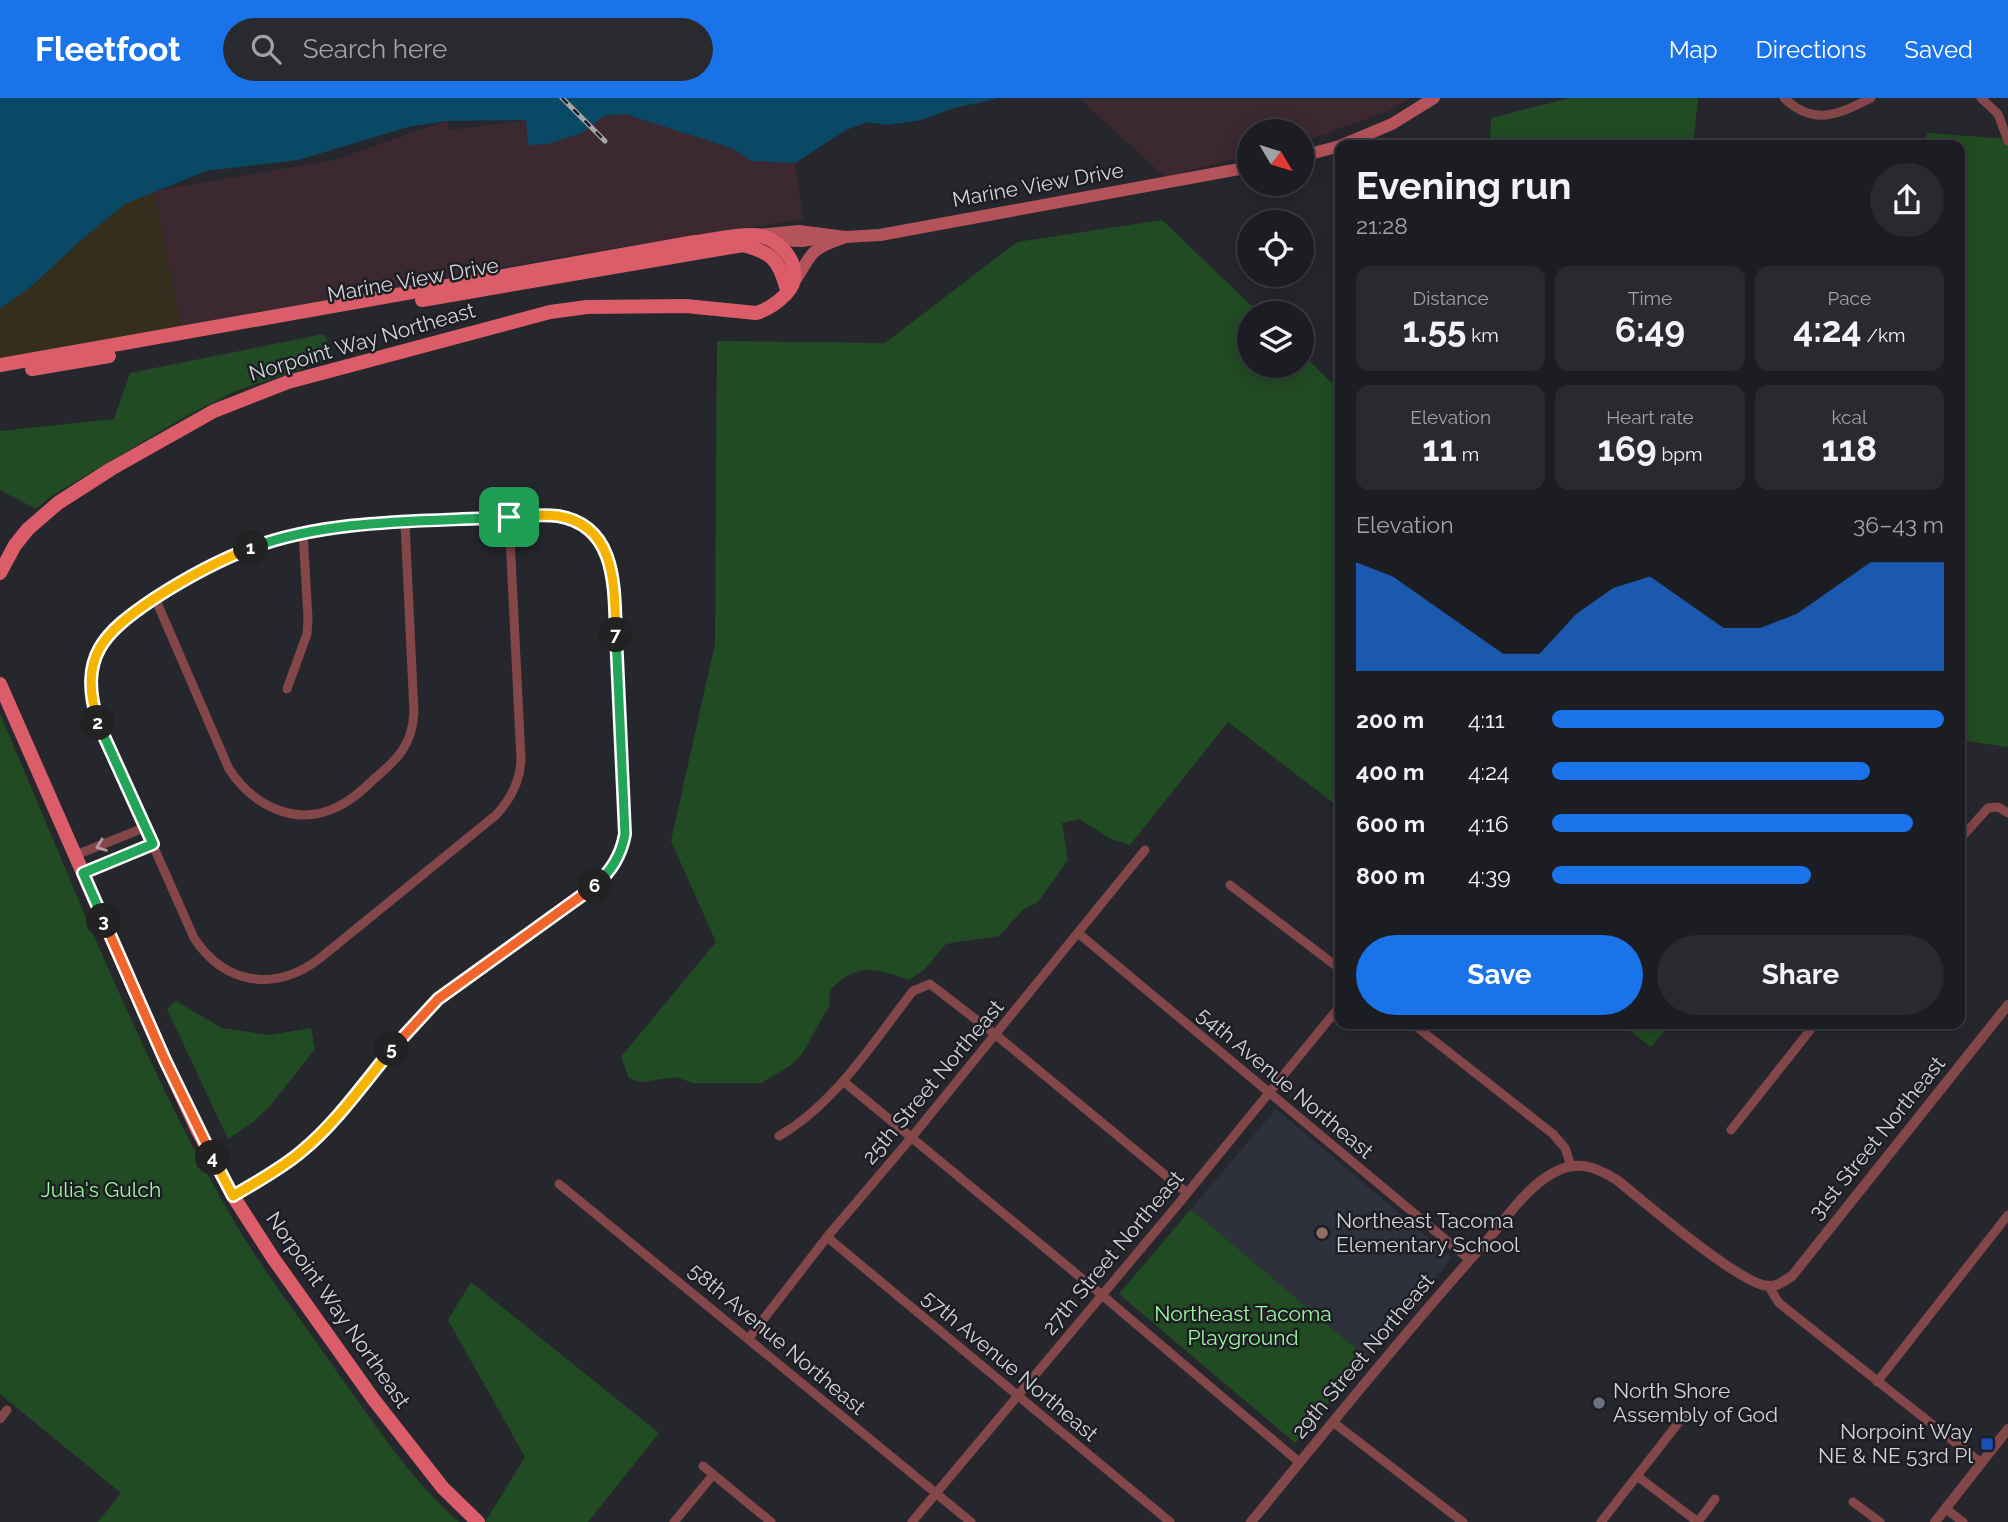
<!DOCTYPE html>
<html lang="en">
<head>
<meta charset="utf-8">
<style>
  :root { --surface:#1c1d22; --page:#292a2f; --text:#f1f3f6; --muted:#a0a2a5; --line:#3a3b40; --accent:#1a73e8 }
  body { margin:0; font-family:Raleway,sans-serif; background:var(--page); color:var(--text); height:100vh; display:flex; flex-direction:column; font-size:26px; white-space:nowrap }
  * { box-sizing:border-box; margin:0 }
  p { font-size:23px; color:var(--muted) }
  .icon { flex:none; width:38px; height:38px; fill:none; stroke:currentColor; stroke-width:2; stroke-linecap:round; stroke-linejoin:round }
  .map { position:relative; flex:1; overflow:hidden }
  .side { position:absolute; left:1335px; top:42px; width:630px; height:889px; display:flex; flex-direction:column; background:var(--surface); border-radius:14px; box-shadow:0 4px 18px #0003,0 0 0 2px var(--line) }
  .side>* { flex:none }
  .needle { width:46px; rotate:128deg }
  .tools { position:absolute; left:1237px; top:21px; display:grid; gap:14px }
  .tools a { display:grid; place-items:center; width:77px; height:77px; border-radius:50%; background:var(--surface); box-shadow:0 4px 18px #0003,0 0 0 2px var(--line); font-size:35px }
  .pin { position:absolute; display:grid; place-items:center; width:60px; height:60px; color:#fff; margin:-30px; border-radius:14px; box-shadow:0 4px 10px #0006 }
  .km { position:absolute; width:35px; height:35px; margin:-18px; border-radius:50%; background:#222; color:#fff; font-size:19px; line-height:35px; text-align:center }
  .round { display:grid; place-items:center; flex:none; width:74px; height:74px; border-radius:37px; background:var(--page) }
  .summary { display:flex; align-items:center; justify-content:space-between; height:119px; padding:0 21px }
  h1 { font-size:38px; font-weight:700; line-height:52px }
  .stats { display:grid; grid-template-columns:repeat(3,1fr); gap:10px; height:119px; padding:7px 21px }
  .stats div { display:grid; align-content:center; border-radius:14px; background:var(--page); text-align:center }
  .stats b { font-size:35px; font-weight:700 }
  .stats small { font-size:19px; font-weight:400 }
  .stats p { font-size:19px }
  .chart { height:196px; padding:14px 21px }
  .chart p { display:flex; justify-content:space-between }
  .chart svg { width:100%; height:126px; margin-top:7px; fill:var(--accent); opacity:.7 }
  .cta { display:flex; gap:14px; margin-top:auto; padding:14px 21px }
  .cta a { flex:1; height:80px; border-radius:42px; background:var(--accent); color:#fff; font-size:28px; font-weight:700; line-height:80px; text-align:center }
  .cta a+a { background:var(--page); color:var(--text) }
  ul { padding:0 21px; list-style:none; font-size:23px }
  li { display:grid; grid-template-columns:112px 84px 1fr; align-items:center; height:52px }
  li i { height:18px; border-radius:9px; background:var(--accent) }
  header { display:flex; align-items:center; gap:42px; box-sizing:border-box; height:98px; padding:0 35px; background:var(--accent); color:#fff }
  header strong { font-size:33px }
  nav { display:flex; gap:38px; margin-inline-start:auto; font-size:24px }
  .search { width:490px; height:63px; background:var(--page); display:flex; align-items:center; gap:18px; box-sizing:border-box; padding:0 24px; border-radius:38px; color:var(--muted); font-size:26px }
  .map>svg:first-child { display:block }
  .commercial { fill:#362e1d }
  .industrial { fill:#3c2930 }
  .built { fill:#2e303b }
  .green { fill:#214b23 }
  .water { fill:#0a4965 }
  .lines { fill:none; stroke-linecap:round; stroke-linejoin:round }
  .minor { stroke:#834649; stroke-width:9 }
  .tertiary { stroke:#834649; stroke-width:10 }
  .secondary { stroke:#b5535b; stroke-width:12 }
  .primary { stroke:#db5d69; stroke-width:14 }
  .rail-casing { stroke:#a4a5a9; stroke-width:5 }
  .rail { stroke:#1d1e23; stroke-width:2.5; stroke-dasharray:8; stroke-linecap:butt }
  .oneway { stroke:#b29b9e }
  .split-1-casing { stroke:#fff; stroke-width:14 }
  .split-2-casing { stroke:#fff; stroke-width:14 }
  .split-3-casing { stroke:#fff; stroke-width:14 }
  .split-4-casing { stroke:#fff; stroke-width:14 }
  .split-5-casing { stroke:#fff; stroke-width:14 }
  .split-6-casing { stroke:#fff; stroke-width:14 }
  .split-7-casing { stroke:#fff; stroke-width:14 }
  .split-8-casing { stroke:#fff; stroke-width:14 }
  .split-1 { stroke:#22a559; stroke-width:9 }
  .split-2 { stroke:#f5b400; stroke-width:9 }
  .split-3 { stroke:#22a559; stroke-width:9 }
  .split-4 { stroke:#f0652b; stroke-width:9 }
  .split-5 { stroke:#f5b400; stroke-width:9 }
  .split-6 { stroke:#f0652b; stroke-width:9 }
  .split-7 { stroke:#22a559; stroke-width:9 }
  .split-8 { stroke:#f5b400; stroke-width:9 }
  .education-dot { fill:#8d6e63; stroke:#1d1e23; stroke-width:2.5 }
  .worship-dot { fill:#6b7280; stroke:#1d1e23; stroke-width:2.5 }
  .transit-dot { fill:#1a4fb4; stroke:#1d1e23; stroke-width:2.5 }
  .labels { text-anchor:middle; stroke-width:5; stroke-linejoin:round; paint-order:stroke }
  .street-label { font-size:21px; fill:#d2d3d7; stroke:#1d1e23 }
  .park-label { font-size:21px; fill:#9afa9c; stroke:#1d1e23 }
  .poi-label { font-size:21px; fill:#d2d3d7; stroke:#1d1e23; text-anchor:start }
</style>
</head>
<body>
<header>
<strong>Fleetfoot</strong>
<div class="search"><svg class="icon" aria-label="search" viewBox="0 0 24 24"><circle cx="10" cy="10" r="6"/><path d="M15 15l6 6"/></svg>Search here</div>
<nav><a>Map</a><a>Directions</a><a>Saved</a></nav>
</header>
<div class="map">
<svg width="2008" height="1424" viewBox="0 0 2008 1424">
  <rect width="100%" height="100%" fill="#26272d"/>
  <!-- commercial -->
  <path class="commercial" d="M154,92L181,228L0,261V211L33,187L80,143L125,106Z"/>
  <!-- industrial -->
  <g class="industrial">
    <path d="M1079,0H1410L1391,12L1302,44V33H1250L1249,57L1165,79Z"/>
    <path d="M625,16L734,51L751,63L795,65L803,121L584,155L181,228L154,93L334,62L446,23L451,32L526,22L528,47L582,35L604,18Z"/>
  </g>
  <!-- built -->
  <path class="built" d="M1276,1011L1452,1160L1367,1260L1191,1111Z"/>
  <!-- green -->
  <g class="green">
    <path d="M1569,0H1698L1693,47H1490L1491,20Z"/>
    <path d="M1928,35L2008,41V649L1960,642V47H1920Z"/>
    <path d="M1162,122L1259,215H1250V268H1302V256L1340,293V710L1228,624L1130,747L1109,740L1079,721L1062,725L1068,762L1038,804L1023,812L999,838L946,846L924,872L909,882C875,870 857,864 830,892L829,908L802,956L790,968L761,985H693L676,979L641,984L629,980L621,959L716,844L671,743L715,546L717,243L885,245L1017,144Z"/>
    <path d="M324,236L335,260L238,292L188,317L53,397L36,411L0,392V333L114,321L130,275Z"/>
    <path d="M0,616C73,786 140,960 232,1120C262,1171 299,1219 333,1268C372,1322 408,1379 459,1424H98L121,1395L0,1296Z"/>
    <path d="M176,903L222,930L269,937L311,930L315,951L270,1008L253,1024L228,1041L167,911Z"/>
    <path d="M1621,926H1670L1651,949Z"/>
    <path d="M1191,1111L1367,1260L1295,1345L1119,1196Z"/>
    <path d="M471,1184L659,1335L588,1424H485L525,1359L448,1222Z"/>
  </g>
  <!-- water -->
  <path class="water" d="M0,0H1000L954,10L921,22L888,27L867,24L846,32L795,65L751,63L734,51L625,16L604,18L582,35L548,46L528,47L526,22L446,23L408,29L298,62L206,73L125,106L80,143L33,187L0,211Z"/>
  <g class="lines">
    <!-- minor -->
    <g class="minor">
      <path d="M1784,0C1814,29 1839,16 1871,0"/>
      <path d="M1981,0L1998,16L2008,43"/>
      <path d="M155,500L229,671C252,706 293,729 335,710C349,704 363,692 374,681C398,661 412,647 414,615L405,425"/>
      <path d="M287,591L307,536L308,520L303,435"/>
      <path d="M1960,741L1988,710L1998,709L2008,715"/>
      <path d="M76,757L146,729"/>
      <path d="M83,775L153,746"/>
      <path d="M1230,787L1340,871"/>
      <path d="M1078,835L1470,1162"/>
      <path d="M1413,926L1553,1036L1565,1050L1571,1068"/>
      <path d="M843,983L1102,1197L1299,1364"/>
      <path d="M1731,1032L1815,926"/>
      <path d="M779,1038C836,1005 873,944 913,893L930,886L996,937L1187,1095"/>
      <path d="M559,1086L971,1424"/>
      <path d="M233,1098L289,1063L312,1044L412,928L438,900L592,791C610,774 621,760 625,735L612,471C603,442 581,422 550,417L361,426L291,437L233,457L176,486L127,519L108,537L100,551L90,583L98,623L194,840C225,887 275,894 319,861L496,717C511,701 520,684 521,662L509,419"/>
      <path d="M827,1139L1170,1424"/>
      <path d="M1769,1189L1779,1205L1981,1365"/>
      <path d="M749,1240L827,1139L911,1040L1145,752"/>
      <path d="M1877,1284L2008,1117"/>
      <path d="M0,1321L7,1312"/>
      <path d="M1333,1324L1463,1424"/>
      <path d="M703,1368L771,1424"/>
      <path d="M1637,1378L1698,1424L1715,1401"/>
      <path d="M1853,1404L1880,1424"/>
      <path d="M1946,1411L1963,1424"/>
      <path d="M674,1424L713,1377"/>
      <path d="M912,1424L1175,1110L1340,908"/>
      <path d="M1601,1424L1686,1315"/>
    </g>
    <!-- tertiary -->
    <g class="tertiary">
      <path d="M1251,1424C1327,1331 1403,1237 1483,1147C1505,1123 1524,1091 1553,1075C1576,1061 1596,1069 1617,1082C1643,1103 1741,1187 1768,1188C1777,1189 1784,1183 1792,1178L2008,907"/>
      <path d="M1935,1424L2008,1331"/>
    </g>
    <!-- secondary -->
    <g class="secondary">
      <path d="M1342,47L1392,26L1434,0"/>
      <path d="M1302,58L1340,48"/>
      <path d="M756,137L799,133L845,139L880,137L1250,69"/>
      <path d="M771,142L802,143L819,140"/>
      <path d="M794,184C813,156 807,152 843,140"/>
    </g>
    <!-- primary -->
    <g class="primary">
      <path d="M742,147C772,154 779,162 787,192"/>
      <path d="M422,202L743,147"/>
      <path d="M0,267L695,144C714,142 736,136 754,137C775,138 797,159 794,181C792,196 770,211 756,215L686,208L587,209L550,214L288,284L214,313L111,371L58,405L28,431L15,447L0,475"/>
      <path d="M32,271L109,258"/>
      <path d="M0,586L165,962L198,1033L233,1098L273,1160L374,1302L443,1390L478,1424"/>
    </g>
    <defs>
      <path id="rail" d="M562,0L605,43"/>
    </defs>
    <!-- rail casing -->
    <use href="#rail" class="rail-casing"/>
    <!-- rail -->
    <use href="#rail" class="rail"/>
  </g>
  <!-- one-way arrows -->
  <defs><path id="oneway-chevron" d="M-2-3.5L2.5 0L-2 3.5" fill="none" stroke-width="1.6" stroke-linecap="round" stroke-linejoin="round" transform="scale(1.75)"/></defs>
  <use class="oneway" href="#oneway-chevron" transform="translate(101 748) rotate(159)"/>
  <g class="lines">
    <defs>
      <path id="split-1" d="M251,450C331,420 424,424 509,419"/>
      <path id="split-2" d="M98,625C78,558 103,535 155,500C186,480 217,463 251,450"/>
      <path id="split-3" d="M98,625L153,746L83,775L104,823"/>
      <path id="split-4" d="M104,823L165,962L213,1060"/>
      <path id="split-5" d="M213,1060L233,1098C256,1084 281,1071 302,1053C336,1025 364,985 392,951"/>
      <path id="split-6" d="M392,951L438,901L595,788"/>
      <path id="split-7" d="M595,788C611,773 621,758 625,736L616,537"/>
      <path id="split-8" d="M509,419C525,418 542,416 558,418C618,428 614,491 616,537"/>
    </defs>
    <!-- split-1 casing -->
    <use href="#split-1" class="split-1-casing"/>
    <!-- split-2 casing -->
    <use href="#split-2" class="split-2-casing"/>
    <!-- split-3 casing -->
    <use href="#split-3" class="split-3-casing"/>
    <!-- split-4 casing -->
    <use href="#split-4" class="split-4-casing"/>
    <!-- split-5 casing -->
    <use href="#split-5" class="split-5-casing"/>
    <!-- split-6 casing -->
    <use href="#split-6" class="split-6-casing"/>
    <!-- split-7 casing -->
    <use href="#split-7" class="split-7-casing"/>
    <!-- split-8 casing -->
    <use href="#split-8" class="split-8-casing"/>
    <!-- split-1 -->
    <use href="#split-1" class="split-1"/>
    <!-- split-2 -->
    <use href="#split-2" class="split-2"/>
    <!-- split-3 -->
    <use href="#split-3" class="split-3"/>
    <!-- split-4 -->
    <use href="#split-4" class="split-4"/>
    <!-- split-5 -->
    <use href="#split-5" class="split-5"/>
    <!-- split-6 -->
    <use href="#split-6" class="split-6"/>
    <!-- split-7 -->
    <use href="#split-7" class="split-7"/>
    <!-- split-8 -->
    <use href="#split-8" class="split-8"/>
  </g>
  <!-- markers -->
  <circle class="education-dot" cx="1322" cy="1135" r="7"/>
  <circle class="worship-dot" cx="1599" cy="1305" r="7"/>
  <rect class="transit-dot" x="1980" y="1339" width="14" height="14" rx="3.5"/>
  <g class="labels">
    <!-- street labels -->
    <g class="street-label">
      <text transform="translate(1038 87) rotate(-10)" y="7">Marine View Drive</text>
      <text transform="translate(413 182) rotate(-10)" y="7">Marine View Drive</text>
      <text transform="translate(362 244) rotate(-16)" y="7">Norpoint Way Northeast</text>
      <text transform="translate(933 984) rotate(-50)" y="7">25th Street Northeast</text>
      <text transform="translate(1285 985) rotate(40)" y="7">54th Avenue Northeast</text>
      <text transform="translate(1877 1040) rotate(-51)" y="7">31st Street Northeast</text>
      <text transform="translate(1113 1155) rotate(-50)" y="7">27th Street Northeast</text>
      <text transform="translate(338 1212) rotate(55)" y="7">Norpoint Way Northeast</text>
      <text transform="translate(777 1241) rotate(40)" y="7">58th Avenue Northeast</text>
      <text transform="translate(1363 1258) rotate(-50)" y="7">29th Street Northeast</text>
      <text transform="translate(1010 1268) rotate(40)" y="7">57th Avenue Northeast</text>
    </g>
    <!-- park labels -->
    <g class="park-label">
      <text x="101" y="1099">Julia's Gulch</text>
      <text x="1243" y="1223">Northeast Tacoma<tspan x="1243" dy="24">Playground</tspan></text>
    </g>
    <!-- poi labels -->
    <g class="poi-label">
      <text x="1336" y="1130">Northeast Tacoma<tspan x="1336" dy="24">Elementary School</tspan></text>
      <text x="1613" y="1300">North Shore<tspan x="1613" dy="24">Assembly of God</tspan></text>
      <text x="1973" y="1341" text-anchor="end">Norpoint Way<tspan x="1973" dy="24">NE &amp; NE 53rd Pl</tspan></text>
    </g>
  </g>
</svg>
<div class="tools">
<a><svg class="needle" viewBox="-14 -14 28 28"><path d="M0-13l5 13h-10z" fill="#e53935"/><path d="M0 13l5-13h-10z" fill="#a0a2a5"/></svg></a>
<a><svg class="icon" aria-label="locate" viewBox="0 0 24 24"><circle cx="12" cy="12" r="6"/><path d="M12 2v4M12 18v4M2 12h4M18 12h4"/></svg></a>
<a><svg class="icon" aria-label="layers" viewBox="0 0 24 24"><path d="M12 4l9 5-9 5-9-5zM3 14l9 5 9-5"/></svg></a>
</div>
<div class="pin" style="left:509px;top:419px;background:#1e9e55"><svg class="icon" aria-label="arrive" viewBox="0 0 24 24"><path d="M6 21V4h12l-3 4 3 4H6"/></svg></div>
<b class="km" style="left:251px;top:450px">1</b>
<b class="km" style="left:98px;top:625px">2</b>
<b class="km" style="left:104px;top:823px">3</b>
<b class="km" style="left:213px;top:1060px">4</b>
<b class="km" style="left:392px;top:951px">5</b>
<b class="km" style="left:595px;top:788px">6</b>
<b class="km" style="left:616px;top:537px">7</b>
<section class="side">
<div class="summary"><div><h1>Evening run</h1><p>21:28</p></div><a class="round"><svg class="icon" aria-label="share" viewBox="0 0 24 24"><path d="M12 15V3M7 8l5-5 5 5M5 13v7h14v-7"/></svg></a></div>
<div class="stats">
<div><p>Distance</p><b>1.55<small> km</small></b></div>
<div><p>Time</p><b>6:49</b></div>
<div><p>Pace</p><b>4:24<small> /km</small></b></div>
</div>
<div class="stats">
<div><p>Elevation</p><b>11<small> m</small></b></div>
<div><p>Heart rate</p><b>169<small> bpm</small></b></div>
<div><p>kcal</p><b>118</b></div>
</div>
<div class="chart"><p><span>Elevation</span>36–43 m</p>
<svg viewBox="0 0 160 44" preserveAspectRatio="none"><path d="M0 44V6L10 11L20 20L30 29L40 38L50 38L60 24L70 15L80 11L90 20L100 29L110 29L120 24L130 15L140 6L150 6L160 6V44z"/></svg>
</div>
<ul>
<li><b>200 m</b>4:11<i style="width:100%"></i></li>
<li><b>400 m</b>4:24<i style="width:81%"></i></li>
<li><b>600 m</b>4:16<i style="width:92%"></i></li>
<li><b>800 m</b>4:39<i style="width:66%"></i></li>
</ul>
<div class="cta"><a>Save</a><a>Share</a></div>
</section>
</div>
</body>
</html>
